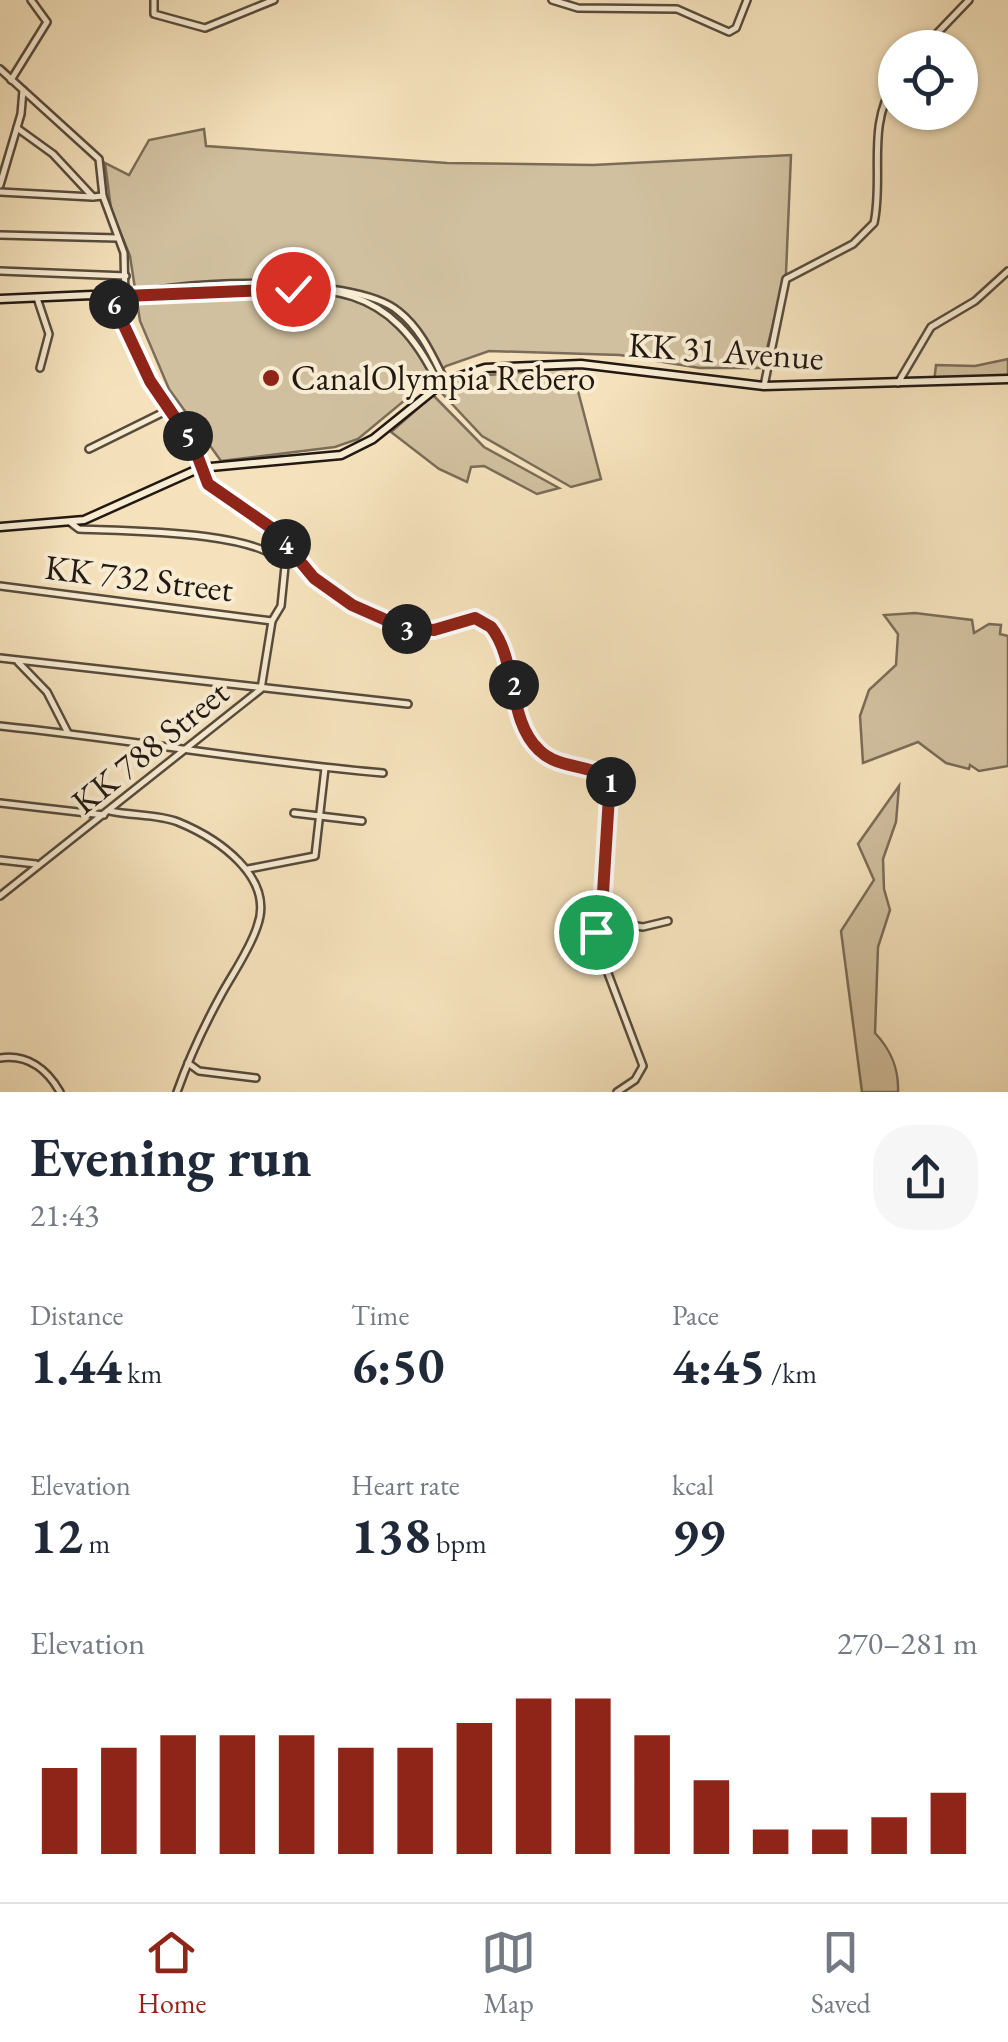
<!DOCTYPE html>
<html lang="en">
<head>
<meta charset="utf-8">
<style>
  :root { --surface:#fff; --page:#f6f6f7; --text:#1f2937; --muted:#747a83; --line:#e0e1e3; --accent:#8f2418 }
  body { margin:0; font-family:"EB Garamond",serif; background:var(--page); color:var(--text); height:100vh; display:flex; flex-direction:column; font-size:38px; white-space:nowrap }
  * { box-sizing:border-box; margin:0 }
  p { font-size:32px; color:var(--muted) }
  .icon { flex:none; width:55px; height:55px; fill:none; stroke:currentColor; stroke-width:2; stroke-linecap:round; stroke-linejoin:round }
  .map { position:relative; height:1092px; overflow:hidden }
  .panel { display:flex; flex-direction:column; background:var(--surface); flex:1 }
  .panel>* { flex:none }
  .fabs { position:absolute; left:878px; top:30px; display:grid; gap:20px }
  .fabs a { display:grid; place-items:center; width:100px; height:100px; border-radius:50%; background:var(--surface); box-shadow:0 2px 8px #0004; font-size:50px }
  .pin { position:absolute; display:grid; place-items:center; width:85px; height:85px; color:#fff; margin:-42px; border:5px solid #fff; border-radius:50%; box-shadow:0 2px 10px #0007 }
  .km { position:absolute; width:50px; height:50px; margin:-25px; border-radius:50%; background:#222; color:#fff; font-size:28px; line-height:50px; text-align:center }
  .round { display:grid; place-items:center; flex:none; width:105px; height:105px; border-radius:40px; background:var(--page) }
  .head { display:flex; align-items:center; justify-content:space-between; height:170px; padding:0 30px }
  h1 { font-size:55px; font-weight:700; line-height:75px }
  .stats { display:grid; grid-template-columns:repeat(3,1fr); gap:15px; height:170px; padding:10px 30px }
  .stats div { display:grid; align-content:center }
  .stats b { font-size:50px; font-weight:700 }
  .stats small { font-size:28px; font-weight:400 }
  .stats p { font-size:28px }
  .chart { height:280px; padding:20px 30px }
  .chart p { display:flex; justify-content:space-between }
  .chart svg { width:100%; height:180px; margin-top:10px; stroke:var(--accent); stroke-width:6 }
  .tab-bar { display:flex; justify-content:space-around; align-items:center; height:140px; border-top:2px solid var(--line); background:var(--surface); font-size:28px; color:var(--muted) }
  .tab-bar a { display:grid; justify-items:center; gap:5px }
  .tab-bar .active { color:var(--accent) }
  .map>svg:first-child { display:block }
  .green { fill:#d1c09f; stroke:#7a6c58; stroke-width:2.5 }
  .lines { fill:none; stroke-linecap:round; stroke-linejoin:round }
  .street-casing { stroke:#574b3c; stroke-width:10 }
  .secondary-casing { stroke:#221912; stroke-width:11 }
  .street { stroke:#f8ecd3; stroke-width:5 }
  .secondary { stroke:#f8ecd3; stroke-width:6 }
  .route-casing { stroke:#fff; stroke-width:20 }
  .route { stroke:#8f2418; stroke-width:12 }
  .poi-dot { fill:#8f2418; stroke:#f8ecd3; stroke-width:4 }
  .labels { text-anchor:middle; stroke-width:8; stroke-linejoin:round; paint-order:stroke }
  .street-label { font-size:35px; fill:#221912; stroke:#f8ecd3 }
  .poi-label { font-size:35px; fill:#221912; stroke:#f8ecd3; text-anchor:start }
</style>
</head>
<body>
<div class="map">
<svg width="1008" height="1092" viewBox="0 0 1008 1092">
  <rect width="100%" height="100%" fill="#f5e2bc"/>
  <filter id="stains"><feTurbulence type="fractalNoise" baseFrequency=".002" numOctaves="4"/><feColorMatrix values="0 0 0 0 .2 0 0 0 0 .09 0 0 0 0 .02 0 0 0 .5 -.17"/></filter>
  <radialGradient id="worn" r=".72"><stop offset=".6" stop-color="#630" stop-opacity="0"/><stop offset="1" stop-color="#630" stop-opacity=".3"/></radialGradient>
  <!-- green -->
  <g class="green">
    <path d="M204,129L206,146L447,163L593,165L791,155L786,273L762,368H700L620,355L489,351L446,366L358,439L335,447L221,461L169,389L140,321L130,256L111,209L105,163L129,175L149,140Z"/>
    <path d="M1008,359V377L934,382L936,365L975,366Z"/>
    <path d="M572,368L601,479L571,487L482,436L439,390L464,377Z"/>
    <path d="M433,395L484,447L559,488L537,494L484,466L471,467L467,482L439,469L391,432Z"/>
    <path d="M915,613L972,620L974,633L989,624L1001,625L1000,634L1008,636V766L979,771L970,765L969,769L946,763L918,742L863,763L860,716L869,690L896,665L898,634L884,615Z"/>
    <path d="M899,786L896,822L883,859L884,889L890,910L878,947L875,1033C891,1050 899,1068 898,1092H862L841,931L874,880L858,844Z"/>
  </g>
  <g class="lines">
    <defs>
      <g id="street">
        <path d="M154,0V14L205,28L274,0"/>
        <path d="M552,0L578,8L677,9L729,32L736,28L747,0"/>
        <path d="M923,48L969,0"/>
        <path d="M0,69L99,159L103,196L124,253L125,296"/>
        <path d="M11,80L47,22L31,0"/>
        <path d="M17,128L53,154L93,197L103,196"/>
        <path d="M0,185L21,114L23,90"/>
        <path d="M0,192L92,197"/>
        <path d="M0,235L117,238"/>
        <path d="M0,271L126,276"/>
        <path d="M128,297C149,302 175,296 197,294C309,288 384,267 439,385"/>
        <path d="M37,298L49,334L40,368"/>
        <path d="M114,302C163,278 354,274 398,311C421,329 432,355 445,381"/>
        <path d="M898,383L931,327L975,301L1008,271"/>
        <path d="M764,386L786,279L853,244L874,223C884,178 866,124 895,83"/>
        <path d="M89,449L170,409"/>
        <path d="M200,468C216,498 245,506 270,526C282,536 290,550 300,562C326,592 364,618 402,628C434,637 463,607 491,627C518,661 507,720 539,750C559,769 590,763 610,780L602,909L595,939L643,1066L635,1080L617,1092"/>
        <path d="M0,586L272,621"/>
        <path d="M0,658L408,704"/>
        <path d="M18,662L47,692L68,733"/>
        <path d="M0,726C128,739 254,762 383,773"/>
        <path d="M0,803L104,815"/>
        <path d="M110,811C132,816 157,814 178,822C217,838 276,877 257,927C249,951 233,973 221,995C204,1026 189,1058 177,1092"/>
        <path d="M294,813L362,821"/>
        <path d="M0,860L36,864"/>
        <path d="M248,869L315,856L325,768"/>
        <path d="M0,896L261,689L272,621L281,606L285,566C264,530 121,531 79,529L71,523"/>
        <path d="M599,920L643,927L668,921"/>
        <path d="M0,1058C27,1054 47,1069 60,1092"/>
        <path d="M188,1063L199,1071L256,1078"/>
      </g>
      <g id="secondary">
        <path d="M0,299L92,295L113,302L150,381L193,444L200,468"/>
        <path d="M0,527L84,520L200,468L341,455L373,439L445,381L485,368L581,364L764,386L1008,379"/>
      </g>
    </defs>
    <!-- street casing -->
    <use href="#street" class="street-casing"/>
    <!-- secondary casing -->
    <use href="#secondary" class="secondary-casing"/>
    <!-- street -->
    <use href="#street" class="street"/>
    <!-- secondary -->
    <use href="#secondary" class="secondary"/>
  </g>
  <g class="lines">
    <defs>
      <path id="route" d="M293,289L125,296L113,302L150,381L193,444L208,484L273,529L314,578L352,605L404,628L434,630L475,618L491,627C518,661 507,720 539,750C559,770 590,763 610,780L602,909L596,932"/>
    </defs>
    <!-- route casing -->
    <use href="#route" class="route-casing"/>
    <!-- route -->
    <use href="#route" class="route"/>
  </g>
  <!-- markers -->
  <circle class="poi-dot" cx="271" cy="378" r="10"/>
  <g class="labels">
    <!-- street labels -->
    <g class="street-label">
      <text transform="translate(726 351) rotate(4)" y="12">KK 31 Avenue</text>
      <text transform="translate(139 578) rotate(7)" y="12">KK 732 Street</text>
      <text transform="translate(150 747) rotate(-39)" y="12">KK 788 Street</text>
    </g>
    <!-- poi labels -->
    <g class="poi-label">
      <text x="291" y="390">CanalOlympia Rebero</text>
    </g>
  </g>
  <rect width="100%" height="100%" filter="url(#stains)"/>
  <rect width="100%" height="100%" fill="url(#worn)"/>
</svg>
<div class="fabs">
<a><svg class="icon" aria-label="locate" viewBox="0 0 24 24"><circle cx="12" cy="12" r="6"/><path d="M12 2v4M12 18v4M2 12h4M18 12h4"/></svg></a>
</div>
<div class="pin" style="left:596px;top:932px;background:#1e9e55"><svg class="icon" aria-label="arrive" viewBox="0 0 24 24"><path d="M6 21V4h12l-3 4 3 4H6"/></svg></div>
<div class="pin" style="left:293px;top:289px;background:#d93025"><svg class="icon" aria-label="check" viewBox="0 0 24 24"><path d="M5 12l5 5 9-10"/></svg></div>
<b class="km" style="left:611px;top:782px">1</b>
<b class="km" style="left:514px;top:685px">2</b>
<b class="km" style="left:407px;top:629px">3</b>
<b class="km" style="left:286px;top:544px">4</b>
<b class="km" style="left:188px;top:436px">5</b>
<b class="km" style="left:114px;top:304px">6</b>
</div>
<section class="panel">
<div class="head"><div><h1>Evening run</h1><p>21:43</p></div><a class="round"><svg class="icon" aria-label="share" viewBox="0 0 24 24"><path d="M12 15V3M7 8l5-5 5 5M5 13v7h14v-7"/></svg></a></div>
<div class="stats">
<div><p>Distance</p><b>1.44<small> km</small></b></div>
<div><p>Time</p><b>6:50</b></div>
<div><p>Pace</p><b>4:45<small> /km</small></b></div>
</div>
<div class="stats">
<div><p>Elevation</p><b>12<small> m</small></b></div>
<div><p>Heart rate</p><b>138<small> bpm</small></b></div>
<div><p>kcal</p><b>99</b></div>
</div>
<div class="chart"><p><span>Elevation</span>270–281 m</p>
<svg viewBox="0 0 160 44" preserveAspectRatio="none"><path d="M5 44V23M15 44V18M25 44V15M35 44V15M45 44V15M55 44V18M65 44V18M75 44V12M85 44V6M95 44V6M105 44V15M115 44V26M125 44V38M135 44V38M145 44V35M155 44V29"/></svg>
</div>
</section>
<nav class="tab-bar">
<a class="active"><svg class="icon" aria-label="home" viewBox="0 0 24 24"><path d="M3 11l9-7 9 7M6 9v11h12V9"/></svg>Home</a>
<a><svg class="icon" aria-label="map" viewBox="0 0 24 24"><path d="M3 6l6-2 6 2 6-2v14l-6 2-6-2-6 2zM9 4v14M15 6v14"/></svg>Map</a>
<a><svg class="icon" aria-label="saved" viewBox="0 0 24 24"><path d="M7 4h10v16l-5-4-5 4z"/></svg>Saved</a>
</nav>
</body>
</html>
